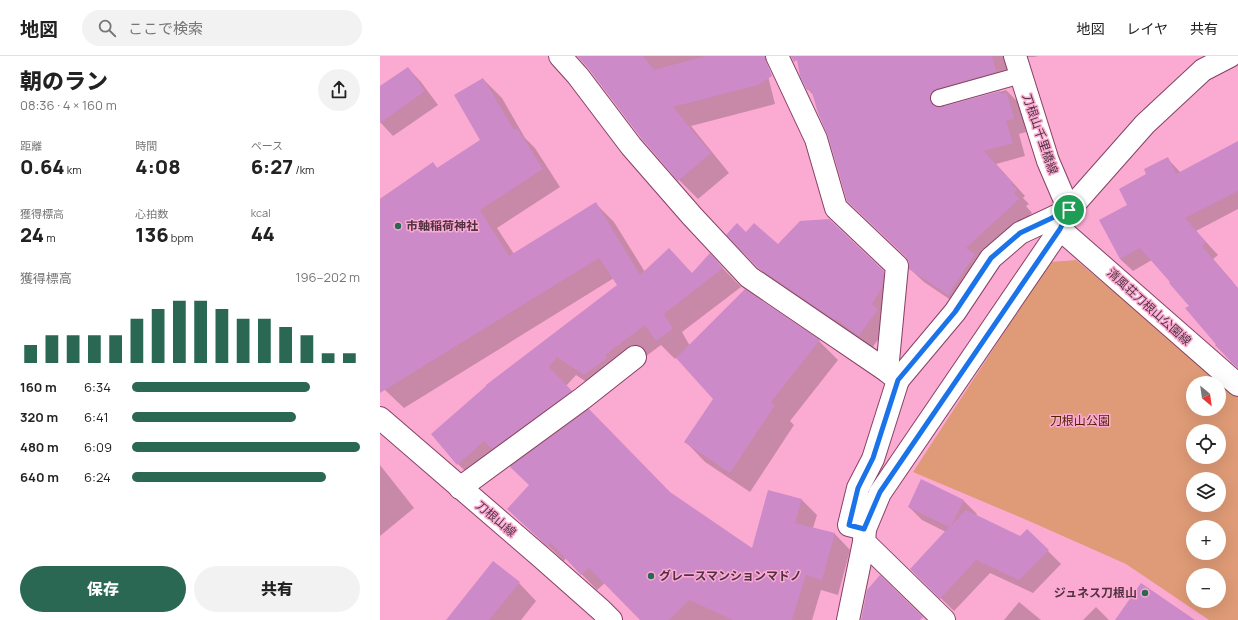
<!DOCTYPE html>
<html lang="ja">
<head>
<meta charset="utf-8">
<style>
  :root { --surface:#fff; --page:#f2f2f2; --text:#222; --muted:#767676; --line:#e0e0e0; --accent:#2b6854 }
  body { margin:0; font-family:Manrope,"Noto Sans JP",sans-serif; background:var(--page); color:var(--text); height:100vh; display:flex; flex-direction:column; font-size:15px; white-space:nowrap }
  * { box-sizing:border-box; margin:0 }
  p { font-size:13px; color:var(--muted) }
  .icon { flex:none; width:22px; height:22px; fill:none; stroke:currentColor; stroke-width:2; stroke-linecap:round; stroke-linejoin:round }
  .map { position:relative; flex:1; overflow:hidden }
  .details { display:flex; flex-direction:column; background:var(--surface); width:380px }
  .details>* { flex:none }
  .needle { width:26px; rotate:151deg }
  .controls { position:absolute; left:806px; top:320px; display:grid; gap:8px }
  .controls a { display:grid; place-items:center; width:40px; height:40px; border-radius:50%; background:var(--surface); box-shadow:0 4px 16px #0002; font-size:20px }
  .pin { position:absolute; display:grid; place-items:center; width:34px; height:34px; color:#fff; margin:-17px; border:2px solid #fff; border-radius:50%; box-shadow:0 1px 4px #0007 }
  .round { display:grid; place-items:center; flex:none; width:42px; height:42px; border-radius:21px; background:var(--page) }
  .summary { display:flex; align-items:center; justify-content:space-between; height:68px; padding:0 20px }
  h1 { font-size:22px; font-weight:800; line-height:30px }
  .figures { display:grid; grid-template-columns:repeat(3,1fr); gap:6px; height:68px; padding:4px 20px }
  .figures div { display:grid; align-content:center }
  .figures b { font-size:20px; font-weight:800 }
  .figures small { font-size:11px; font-weight:400 }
  .figures p { font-size:11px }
  .chart { height:112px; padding:8px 20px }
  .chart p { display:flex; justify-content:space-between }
  .chart svg { width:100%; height:72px; margin-top:4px; stroke:var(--accent); stroke-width:6 }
  .cta { display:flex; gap:8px; margin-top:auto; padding:8px 20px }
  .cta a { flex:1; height:46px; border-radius:24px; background:var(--accent); color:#fff; font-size:16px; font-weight:800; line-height:46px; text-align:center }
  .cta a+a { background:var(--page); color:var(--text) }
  ul { padding:0 20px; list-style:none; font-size:13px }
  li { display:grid; grid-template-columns:64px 48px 1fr; align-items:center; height:30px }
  li i { height:10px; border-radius:5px; background:var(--accent) }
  header { display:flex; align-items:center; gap:24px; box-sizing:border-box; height:56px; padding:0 20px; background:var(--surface); border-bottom:1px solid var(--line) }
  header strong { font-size:19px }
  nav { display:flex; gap:22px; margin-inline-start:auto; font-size:14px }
  .search { width:280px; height:36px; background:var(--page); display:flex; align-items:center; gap:10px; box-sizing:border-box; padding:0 14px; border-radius:22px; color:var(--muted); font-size:15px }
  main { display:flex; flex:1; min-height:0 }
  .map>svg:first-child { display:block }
  .green { fill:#df9b77; fill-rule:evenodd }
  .shadow { fill:#0003 }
  .building { fill:#cc8ac8 }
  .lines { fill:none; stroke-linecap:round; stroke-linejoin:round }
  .lane-casing { stroke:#864166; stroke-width:18 }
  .street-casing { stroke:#864166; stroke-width:24 }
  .lane { stroke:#fff; stroke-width:16 }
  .street { stroke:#fff; stroke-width:22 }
  .route-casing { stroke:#fff; stroke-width:8 }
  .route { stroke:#1a73e8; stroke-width:5 }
  .poi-dot { fill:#2b6854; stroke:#fbabd2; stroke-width:1.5 }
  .labels { text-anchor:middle; stroke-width:3; stroke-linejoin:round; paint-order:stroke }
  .street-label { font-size:12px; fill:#513141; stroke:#fbabd2 }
  .poi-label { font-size:12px; font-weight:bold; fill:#513141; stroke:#fbabd2; text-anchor:start }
  .park-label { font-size:12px; fill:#511f00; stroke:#fbabd2 }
</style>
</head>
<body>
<header>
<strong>地図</strong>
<div class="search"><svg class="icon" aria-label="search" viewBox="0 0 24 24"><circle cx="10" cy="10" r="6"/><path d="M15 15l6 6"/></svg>ここで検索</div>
<nav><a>地図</a><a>レイヤ</a><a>共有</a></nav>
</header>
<main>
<section class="details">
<div class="summary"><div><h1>朝のラン</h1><p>08:36 · 4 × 160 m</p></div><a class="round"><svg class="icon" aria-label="share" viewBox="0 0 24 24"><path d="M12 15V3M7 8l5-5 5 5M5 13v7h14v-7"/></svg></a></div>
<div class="figures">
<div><p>距離</p><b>0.64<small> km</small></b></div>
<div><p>時間</p><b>4:08</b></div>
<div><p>ペース</p><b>6:27<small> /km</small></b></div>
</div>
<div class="figures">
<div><p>獲得標高</p><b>24<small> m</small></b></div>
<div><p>心拍数</p><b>136<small> bpm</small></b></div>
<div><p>kcal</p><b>44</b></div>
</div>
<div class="chart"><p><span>獲得標高</span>196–202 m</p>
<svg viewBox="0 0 160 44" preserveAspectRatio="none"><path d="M5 44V33M15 44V27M25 44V27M35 44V27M45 44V27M55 44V17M65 44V11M75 44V6M85 44V6M95 44V11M105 44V17M115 44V17M125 44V22M135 44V27M145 44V38M155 44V38"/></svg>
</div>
<ul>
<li><b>160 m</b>6:34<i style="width:78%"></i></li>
<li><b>320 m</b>6:41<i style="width:72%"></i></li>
<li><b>480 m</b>6:09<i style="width:100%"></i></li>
<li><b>640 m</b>6:24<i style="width:85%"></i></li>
</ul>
<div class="cta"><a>保存</a><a>共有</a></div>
</section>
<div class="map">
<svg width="858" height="564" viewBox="0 0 858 564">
  <rect width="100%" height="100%" fill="#fbabd2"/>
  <!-- green -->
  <path class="green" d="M696,204L858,340V564H829L746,508L649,465L533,416L670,206ZM813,327H839V353H813ZM813,375H839V401H813ZM813,423H839V449H813ZM813,471H839V497H813ZM813,519H839V545H813Z"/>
  <!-- shadow -->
  <g class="shadow">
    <path d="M198,0H383L395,48L311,70L349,117L318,143L299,124L261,81L209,12Z"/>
    <path d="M420,0H659L653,1H645L633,28L565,48L563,52L626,34L639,47L646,76L639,78L645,100L616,108L645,140L643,142L649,148L646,150L652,157L600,205L581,251L544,226L530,213V206L449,79L434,40L428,33Z"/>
    <path d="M28,12L41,26L58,49L13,80L0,66V31Z"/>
    <path d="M103,23L122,42L145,82L155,92L180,131L117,172L134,198L216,148L234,166L265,216L313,218L330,199L361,231L302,276L310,290L439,285L458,304L410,365L414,369L370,436L325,406L306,386L334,343L297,301L295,303L281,289L242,318L223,337L196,319L186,330L290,438L373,494L421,443L437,459L433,472L455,478L470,494L458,539L441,534L432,564H261L225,527L217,534L186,502L184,505L128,453L150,429L123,403L96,426L78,408L238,229L234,222L24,352L5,334L0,325V143L53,107L58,113L101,84Z"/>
    <path d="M858,86V153L816,175L838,199L833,203L853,226L849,230L858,241V312L835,289L837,288L810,250L772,204L753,215L740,203L748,149L768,119L787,102L801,117Z"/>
    <path d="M366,177L398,189L503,216L517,229L510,267L492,292L470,276L469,277L392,225L378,211Z"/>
    <path d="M0,409L34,452L0,480Z"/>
    <path d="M584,445L597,458L596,460L640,481L647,474L681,508L653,537L610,517L574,555L531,513L566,476L542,464L529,451Z"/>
    <path d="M139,527L156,545L141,564H67Z"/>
    <path d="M639,546L661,564H624Z"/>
    <path d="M716,551L729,564H703Z"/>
  </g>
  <!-- building -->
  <g class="building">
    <path d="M197,0H263L274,14L325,0H385L386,5L392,20L378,29L293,51L331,97L298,125L261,82L208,12Z"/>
    <path d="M411,0H612L616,16L556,33L552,36L550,40V45L553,49L556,51H561L620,35L621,38L627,37L634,63L626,65L633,87L604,95L633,127L631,128L637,134L634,137L639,143L586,192L595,198L568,239L529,213V206L526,201L467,145L448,80L438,57L431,33L427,34L420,20L417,4L414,6Z"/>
    <path d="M28,11L45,35L0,67V30Z"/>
    <path d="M103,22L134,74L137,72L163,113L100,154L129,200L216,146L260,219L289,192L312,217L330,197L343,212L284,258L293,273L276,285L265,269L225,299L227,302L204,319L177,301L169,311L192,335L112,393L104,385L77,409L51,378L106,330V329L237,229L219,202L0,337V143L53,106L57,112L100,84L74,39Z"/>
    <path d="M858,85V135L805,162L826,186L822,190L858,232V312L851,306L805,252L809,250L789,227L790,226L760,192L740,203L719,164L747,149L739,133L766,118L764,113L788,101L796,118Z"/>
    <path d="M449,163L504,215L502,232L492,248L498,253L479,280L456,263L455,264L377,211L346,179L357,167L366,176L374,167L398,188L420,165Z"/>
    <path d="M365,233L440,284L391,346L395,349L350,417L304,386L333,343L296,302Z"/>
    <path d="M209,353L290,436L372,492L388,434L422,443L415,467L455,477L442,524L426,519L412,564H353L309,544L289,564H260L209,512L201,519L171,487L168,491L127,453L149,429L130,411Z"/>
    <path d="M541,423L584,444L571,470L586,454L640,480L647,473L669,494L639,524L596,504L560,543L530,513L569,471L528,451Z"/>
    <path d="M113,505L140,526L109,564H66Z"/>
    <path d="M500,519L543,561L540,564H481L487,534Z"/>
    <path d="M761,527L815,564H735Z"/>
  </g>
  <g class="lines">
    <defs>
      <path id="lane" d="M559,42L641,19"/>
      <g id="street">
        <path d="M180,0L198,20L251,90L312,160L369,221L507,315"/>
        <path d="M397,0L436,83L456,152L517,210L507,315L518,324L493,403L478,432L469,469L485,473"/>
        <path d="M680,173L858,329"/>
        <path d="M518,324L575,256L611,202L640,177L689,154L668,105L635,0"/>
        <path d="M0,362L161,501L221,554L231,564"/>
        <path d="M80,432L203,342L255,301"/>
        <path d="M484,486L564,564"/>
        <path d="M468,564L484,486L485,473L500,437L680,173L689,154L765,68L823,14L850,0"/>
      </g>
    </defs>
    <!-- lane casing -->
    <use href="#lane" class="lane-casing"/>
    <!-- street casing -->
    <use href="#street" class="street-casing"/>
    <!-- lane -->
    <use href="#lane" class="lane"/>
    <!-- street -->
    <use href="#street" class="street"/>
  </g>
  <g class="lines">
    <defs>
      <path id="route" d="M689,154L680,173L500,436L484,473L469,469L478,432L493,402L518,324L575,256L611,202L640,177Z"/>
    </defs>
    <!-- route casing -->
    <use href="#route" class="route-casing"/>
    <!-- route -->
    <use href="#route" class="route"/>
  </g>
  <!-- markers -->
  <g class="poi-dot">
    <circle cx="18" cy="170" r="4"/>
    <circle cx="271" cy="520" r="4"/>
    <circle cx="765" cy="537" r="4"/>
  </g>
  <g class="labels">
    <!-- street labels -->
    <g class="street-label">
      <text transform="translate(660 78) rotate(71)" y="4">刀根山千里橋線</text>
      <text transform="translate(769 251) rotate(42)" y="4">清風荘刀根山公園線</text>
      <text transform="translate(116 463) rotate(40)" y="4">刀根山線</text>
    </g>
    <!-- poi labels -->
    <g class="poi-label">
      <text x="26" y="174">市軸稲荷神社</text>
      <text x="279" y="524">グレースマンションマドノ</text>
      <text x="757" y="541" text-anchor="end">ジュネス刀根山</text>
    </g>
    <!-- park labels -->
    <g class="park-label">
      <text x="700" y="369">刀根山公園</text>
    </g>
  </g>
</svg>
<div class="controls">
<a><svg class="needle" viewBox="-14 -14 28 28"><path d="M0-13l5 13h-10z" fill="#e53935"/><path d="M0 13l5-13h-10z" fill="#767676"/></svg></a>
<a><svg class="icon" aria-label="locate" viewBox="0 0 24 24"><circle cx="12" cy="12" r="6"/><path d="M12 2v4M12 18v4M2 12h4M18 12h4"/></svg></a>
<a><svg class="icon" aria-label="layers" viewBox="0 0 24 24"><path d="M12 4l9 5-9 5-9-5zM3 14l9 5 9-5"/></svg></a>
<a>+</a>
<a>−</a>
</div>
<div class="pin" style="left:689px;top:154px;background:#1e9e55"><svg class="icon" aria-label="arrive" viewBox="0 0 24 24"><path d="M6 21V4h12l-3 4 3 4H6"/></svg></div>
</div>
</main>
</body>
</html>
